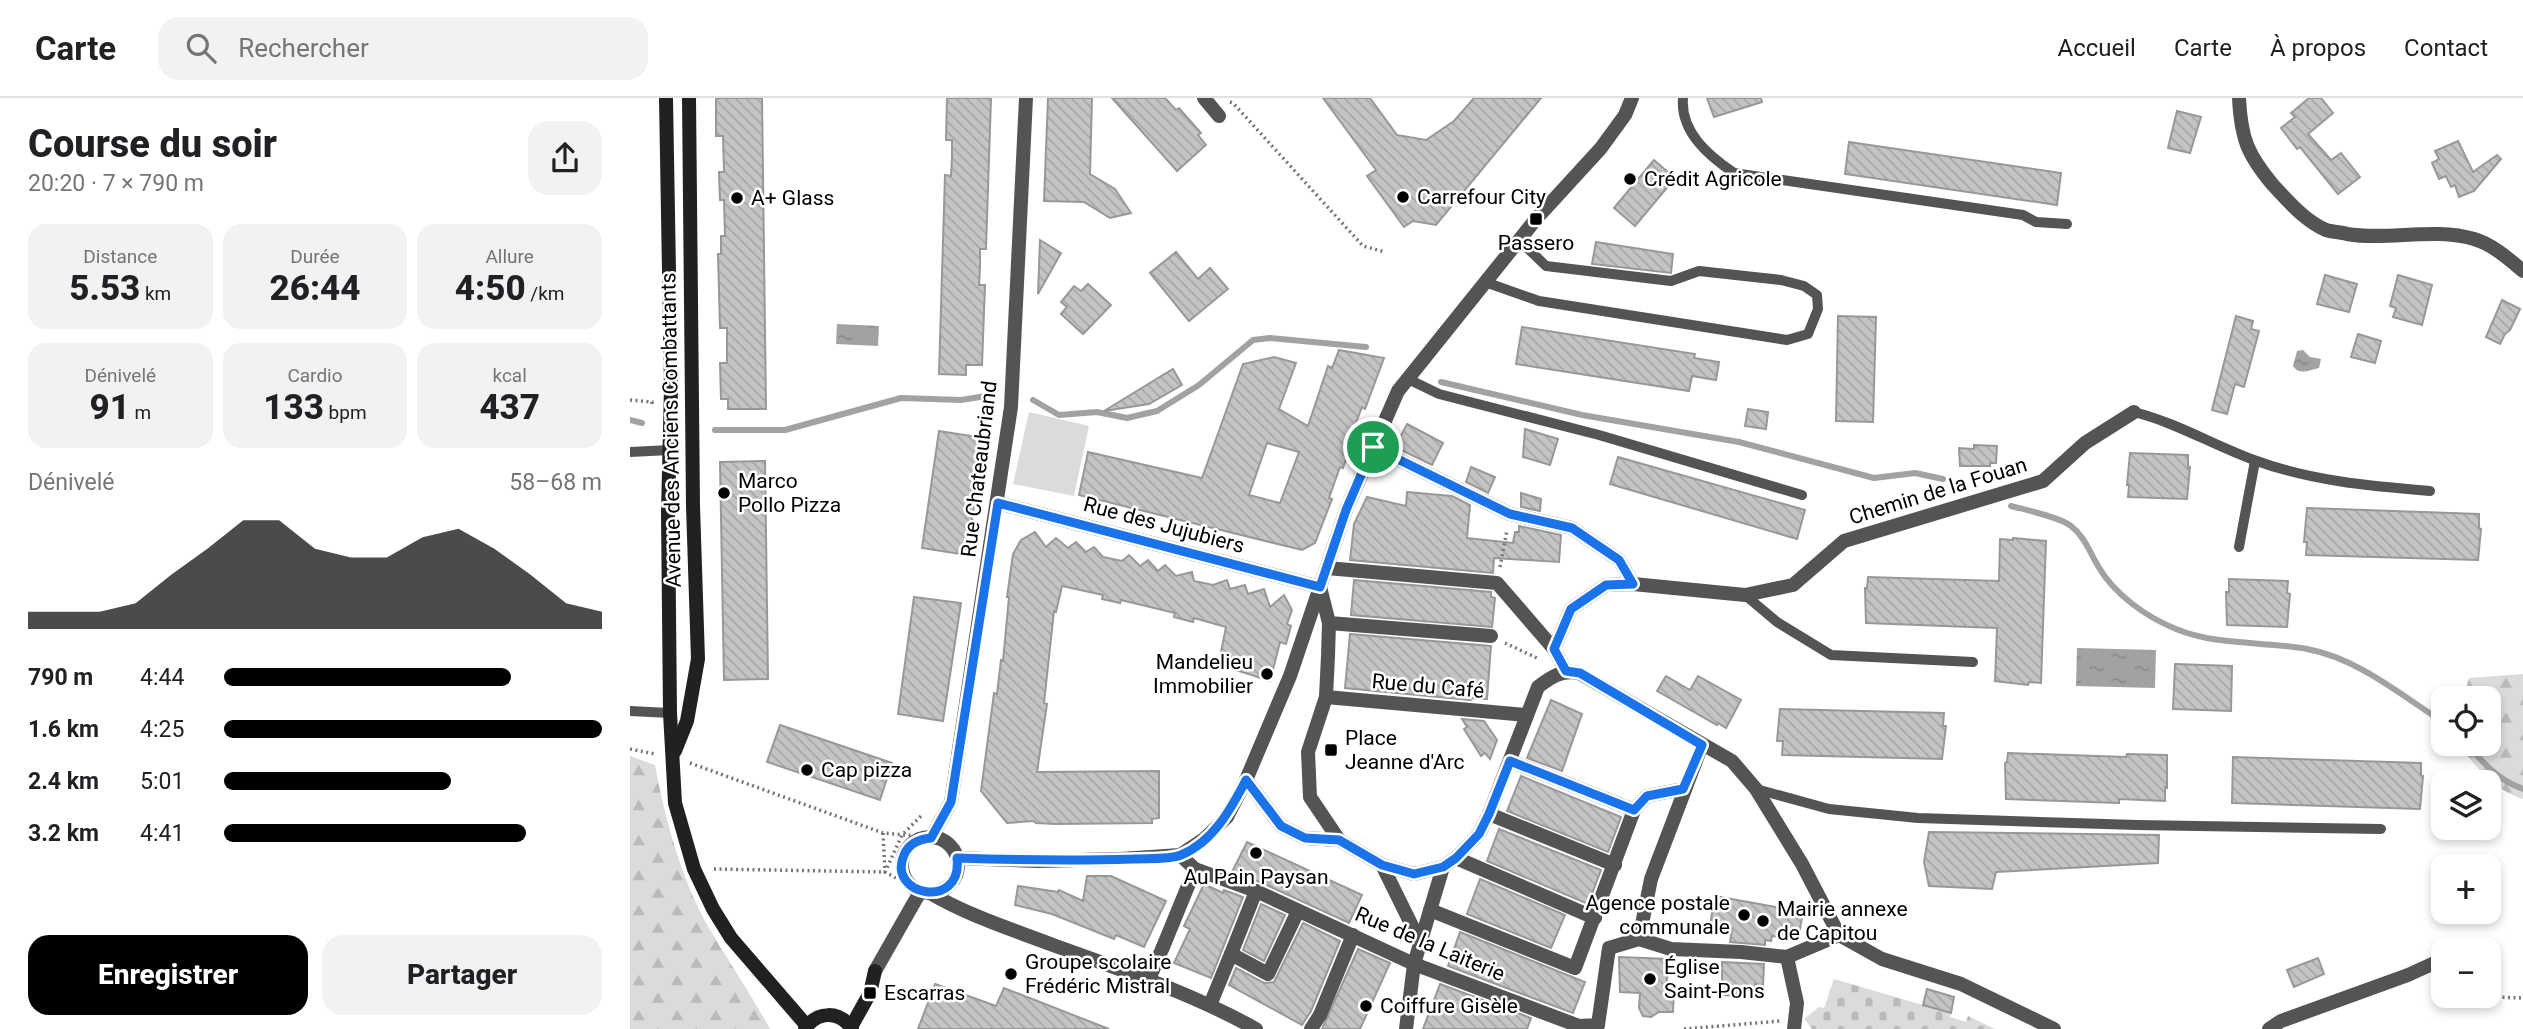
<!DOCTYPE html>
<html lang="fr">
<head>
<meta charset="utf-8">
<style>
  :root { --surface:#fff; --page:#f2f2f2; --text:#202124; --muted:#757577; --line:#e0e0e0; --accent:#000 }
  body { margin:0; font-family:Roboto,sans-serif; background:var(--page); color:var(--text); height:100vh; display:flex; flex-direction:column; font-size:26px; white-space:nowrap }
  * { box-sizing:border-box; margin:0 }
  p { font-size:23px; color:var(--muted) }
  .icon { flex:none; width:38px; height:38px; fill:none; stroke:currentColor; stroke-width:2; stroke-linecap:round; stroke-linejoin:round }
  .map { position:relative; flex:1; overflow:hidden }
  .details { display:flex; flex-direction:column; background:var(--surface); width:630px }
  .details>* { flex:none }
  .controls { position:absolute; left:1801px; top:588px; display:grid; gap:14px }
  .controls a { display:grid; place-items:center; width:70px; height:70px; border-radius:14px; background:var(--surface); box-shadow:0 4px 10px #0003; font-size:35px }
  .pin { position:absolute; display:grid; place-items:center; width:60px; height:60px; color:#fff; margin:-30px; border:4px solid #fff; border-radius:50%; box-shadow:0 2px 7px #0007 }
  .round { display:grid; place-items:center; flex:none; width:74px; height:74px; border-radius:21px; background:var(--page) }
  .head { display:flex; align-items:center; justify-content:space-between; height:119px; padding:0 28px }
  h1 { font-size:38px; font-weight:800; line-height:52px }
  .stats { display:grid; grid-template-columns:repeat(3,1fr); gap:10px; height:119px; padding:7px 28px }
  .stats div { display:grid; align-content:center; border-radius:18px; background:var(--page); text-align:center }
  .stats b { font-size:35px; font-weight:800 }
  .stats small { font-size:19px; font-weight:400 }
  .stats p { font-size:19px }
  .chart { height:196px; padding:14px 28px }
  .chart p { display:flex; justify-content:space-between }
  .chart svg { width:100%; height:126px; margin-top:7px; fill:var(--accent); opacity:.7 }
  .button { display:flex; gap:14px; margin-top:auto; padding:14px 28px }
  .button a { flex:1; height:80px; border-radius:21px; background:var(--accent); color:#fff; font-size:28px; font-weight:800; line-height:80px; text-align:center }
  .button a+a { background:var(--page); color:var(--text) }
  ul { padding:0 28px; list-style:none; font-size:23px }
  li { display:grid; grid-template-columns:112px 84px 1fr; align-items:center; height:52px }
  li i { height:18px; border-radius:9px; background:var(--accent) }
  header { display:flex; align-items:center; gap:42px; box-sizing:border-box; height:98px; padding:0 35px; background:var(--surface); border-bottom:2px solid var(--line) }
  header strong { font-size:33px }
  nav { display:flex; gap:38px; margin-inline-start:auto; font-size:24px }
  .search { width:490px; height:63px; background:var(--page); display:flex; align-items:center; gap:18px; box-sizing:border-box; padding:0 24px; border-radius:21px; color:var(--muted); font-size:26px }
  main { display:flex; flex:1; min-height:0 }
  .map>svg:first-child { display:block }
  .green { fill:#dbdbdb }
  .forest { fill:url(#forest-firs) }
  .cemetery { fill:url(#cemetery-stones) }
  .water { fill:url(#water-ripples) }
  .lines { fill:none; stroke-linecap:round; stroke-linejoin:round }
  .stream { stroke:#a2a2a2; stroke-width:6 }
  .building { fill:url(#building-back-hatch); stroke:#989898; stroke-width:2; fill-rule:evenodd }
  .path { stroke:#767676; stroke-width:3.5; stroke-dasharray:2 3.5; stroke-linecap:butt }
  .service { stroke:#545454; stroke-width:10 }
  .pedestrian { stroke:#545454; stroke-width:14 }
  .minor { stroke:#545454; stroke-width:14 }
  .tertiary { stroke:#545454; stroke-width:14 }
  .secondary { stroke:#212121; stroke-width:14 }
  .route-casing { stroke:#fff; stroke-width:14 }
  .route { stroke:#1a73e8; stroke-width:9 }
  .poi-dot { fill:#000; stroke:#fff; stroke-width:2.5 }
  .labels { text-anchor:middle; stroke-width:5; stroke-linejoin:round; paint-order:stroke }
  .poi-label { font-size:21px; fill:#000; stroke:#fff; text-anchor:start }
  .street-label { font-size:21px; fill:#000; stroke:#fff }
</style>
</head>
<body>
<header>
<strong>Carte</strong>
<div class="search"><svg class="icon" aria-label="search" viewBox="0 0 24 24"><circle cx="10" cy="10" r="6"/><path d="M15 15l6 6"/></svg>Rechercher</div>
<nav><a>Accueil</a><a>Carte</a><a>À propos</a><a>Contact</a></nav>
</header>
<main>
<section class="details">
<div class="head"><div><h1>Course du soir</h1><p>20:20 · 7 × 790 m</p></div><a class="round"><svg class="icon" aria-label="share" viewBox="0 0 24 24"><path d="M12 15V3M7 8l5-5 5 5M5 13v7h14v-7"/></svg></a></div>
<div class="stats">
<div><p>Distance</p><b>5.53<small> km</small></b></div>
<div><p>Durée</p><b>26:44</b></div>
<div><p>Allure</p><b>4:50<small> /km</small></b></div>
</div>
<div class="stats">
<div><p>Dénivelé</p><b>91<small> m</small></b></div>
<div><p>Cardio</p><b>133<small> bpm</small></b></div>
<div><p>kcal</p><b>437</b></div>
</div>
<div class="chart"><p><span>Dénivelé</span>58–68 m</p>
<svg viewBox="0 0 160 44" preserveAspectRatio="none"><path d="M0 44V38L10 38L20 38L30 35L40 25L50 16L60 6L70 6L80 16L90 19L100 19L110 12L120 9L130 16L140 25L150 35L160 38V44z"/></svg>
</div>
<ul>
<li><b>790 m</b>4:44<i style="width:76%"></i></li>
<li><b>1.6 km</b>4:25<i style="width:100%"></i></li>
<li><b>2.4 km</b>5:01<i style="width:60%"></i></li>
<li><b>3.2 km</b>4:41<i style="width:80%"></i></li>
</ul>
<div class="button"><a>Enregistrer</a><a>Partager</a></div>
</section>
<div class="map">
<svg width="1893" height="931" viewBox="0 0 1893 931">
  <defs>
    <pattern id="forest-firs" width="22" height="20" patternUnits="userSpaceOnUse" patternTransform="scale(1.75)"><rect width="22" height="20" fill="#dbdbdb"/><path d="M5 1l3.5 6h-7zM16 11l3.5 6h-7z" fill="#bababa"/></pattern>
    <pattern id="cemetery-stones" width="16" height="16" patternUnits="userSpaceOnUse" patternTransform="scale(1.75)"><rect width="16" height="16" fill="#dbdbdb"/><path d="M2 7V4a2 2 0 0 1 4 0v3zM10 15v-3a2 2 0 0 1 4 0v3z" fill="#bababa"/></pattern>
    <pattern id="water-ripples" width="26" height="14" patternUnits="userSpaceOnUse" patternTransform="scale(1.75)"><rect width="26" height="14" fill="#a2a2a2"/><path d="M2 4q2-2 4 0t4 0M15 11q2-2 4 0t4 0" fill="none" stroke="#8a8a8a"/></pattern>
    <pattern id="building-back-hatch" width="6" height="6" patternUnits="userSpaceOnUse" patternTransform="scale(1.75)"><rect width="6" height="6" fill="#c4c4c4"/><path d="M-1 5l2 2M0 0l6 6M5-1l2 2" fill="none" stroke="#a7a7a7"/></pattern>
  </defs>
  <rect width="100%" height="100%" fill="#fff"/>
  <!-- green -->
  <path class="green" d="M399,314L459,328L444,398L383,386Z"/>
  <!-- forest -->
  <g class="forest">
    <path d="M1893,576V701C1864,692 1846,669 1828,646H1858V600H1833L1839,580Z"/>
    <path d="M0,658L25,667C34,717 51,780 76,825C97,861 120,895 140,931H0Z"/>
  </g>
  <!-- cemetery -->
  <path class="cemetery" d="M1204,881L1320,915V919L1336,924L1338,918L1365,931H1182L1174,921L1189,909L1194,910Z"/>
  <!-- water -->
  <g class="water">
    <path d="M207,226L249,228L248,248L206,246Z"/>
    <path d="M1673,252L1680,259L1691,261L1689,270C1679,272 1670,278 1663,268L1667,253Z"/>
    <path d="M1447,550L1526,552L1525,590L1446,588Z"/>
  </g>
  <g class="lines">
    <!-- stream -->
    <g class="stream">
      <path d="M811,284L952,317L1109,344L1244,380L1285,375L1313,381"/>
      <path d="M403,302L429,317L467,314L497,320L527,313L569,287L623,242L640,240L736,249"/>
      <path d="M0,322L12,325"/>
      <path d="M85,332H155L271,300L331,302L356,298"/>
      <path d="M1381,408C1396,412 1430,419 1441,428C1455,439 1459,453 1468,468C1484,496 1516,519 1546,531C1587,548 1634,543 1677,551C1727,560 1771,597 1813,624"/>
      <path d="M1837,646C1854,666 1868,682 1893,691"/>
    </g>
  </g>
  <!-- building -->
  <g class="building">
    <path d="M92,0H132L136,311H98V301H91L90,265H97V230H90L88,156H91V138H95L94,102H90L89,74H94L93,38H86V1Z"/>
    <path d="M317,0H361L356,151H350V170L349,187H355L352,267H336V277L309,276L315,77L321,78L322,60V42H316Z"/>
    <path d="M418,0H462L460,76L485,91L501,115L480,120L454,104L414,103Z"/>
    <path d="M482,0H535L546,12L549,10L571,35L568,37L576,47L547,73Z"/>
    <path d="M693,0H740L767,37L796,42L824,23L844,0H911L806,127L783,123L774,129L737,78L746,72Z"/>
    <path d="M1077,0H1131L1132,4L1084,19Z"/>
    <path d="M1679,0H1691L1703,15L1678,36L1701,62L1711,55L1730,79L1708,96L1670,49L1667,51L1651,30L1665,19L1661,15Z"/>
    <path d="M1547,13L1571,19L1560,55L1538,50Z"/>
    <path d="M1828,43L1843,74L1867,57L1871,61L1844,93L1829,99L1825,87L1821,89L1816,78L1809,81L1802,65L1809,61L1805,53Z"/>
    <path d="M1219,44L1431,75L1427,107L1215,76Z"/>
    <path d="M1024,62L1045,80L1005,128L984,110Z"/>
    <path d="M410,142L431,155L408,196Z"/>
    <path d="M966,144L1043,156L1041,175L962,166Z"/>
    <path d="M546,154L568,181L580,170L598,191L559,223L520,175Z"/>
    <path d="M1695,177L1727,186L1719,214L1687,206Z"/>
    <path d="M1768,177L1802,187L1792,227L1763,219L1766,210L1760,208Z"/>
    <path d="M458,186L481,207L453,236L431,216L437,209L431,204L444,188L451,193Z"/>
    <path d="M1872,202L1890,211L1880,232L1875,236L1870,246L1856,239Z"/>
    <path d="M1208,218L1246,219L1243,324L1206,323Z"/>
    <path d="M1606,218L1623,223L1621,231L1629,233L1614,289L1605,286L1597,316L1582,312Z"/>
    <path d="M892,229L1065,256L1064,260L1089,264L1086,282L1062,278L1059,293L886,266Z"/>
    <path d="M1728,236L1751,243L1745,265L1721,259Z"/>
    <path d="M709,252L754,260L735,311L732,309L719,343L722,344L713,370L710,369L699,400L702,401L685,445L672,452L449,397L458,354L572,380L613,266L644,259L666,265L649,311L678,328L698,268L702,270ZM637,345L669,354L650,405L619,397Z"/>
    <path d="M543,271L552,287L519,306L474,313Z"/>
    <path d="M1118,311L1138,314L1136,331L1115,328Z"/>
    <path d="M777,326L813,345L802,367L765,349Z"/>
    <path d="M895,331L928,341L920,367L893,359Z"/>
    <path d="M309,333L354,340L337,457L292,450Z"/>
    <path d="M1344,347L1367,348L1366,365H1360V368H1330L1329,350L1344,351Z"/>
    <path d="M1500,355L1558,357V370L1560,369L1557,401L1498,399L1499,387H1497Z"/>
    <path d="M988,359L1175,412L1167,441L980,386Z"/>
    <path d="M135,363L138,581L94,582L90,364Z"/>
    <path d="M841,369L865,379L858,395L836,384Z"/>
    <path d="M777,394L822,398L840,407L837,440L883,445L885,434H889V428L931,437L929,464L864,460L863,475L720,462L724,426L737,399L776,408Z"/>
    <path d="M891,395L911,401L910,413L891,409Z"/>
    <path d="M1677,410L1849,416V430L1851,431L1848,462L1676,457L1677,444H1674Z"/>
    <path d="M405,434L416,449L426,440L438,450L446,444L456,454L464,449L473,459L492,463L499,457L510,468L518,462L528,473L535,467L546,478L562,474L564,483L583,487L597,482L600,491L615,487L618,496L634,491L640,509L654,497L662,512L657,526L661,528L656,546L650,544L640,583L593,568L596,561L590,559L596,529L564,520L563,524L544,519L545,515L491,502L490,505L472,501L473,497L432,488L426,514L424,513L414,605L417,606L407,674L529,673V720L522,721V725L425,726L406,725L404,723L377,725L351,693L364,595L367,596L371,562L373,563L379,499H377L383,456L391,442Z"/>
    <path d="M1383,440L1416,443L1411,585L1399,584L1398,587L1365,583L1367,530L1236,525L1235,490H1237L1238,479L1369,483L1370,441L1383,442Z"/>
    <path d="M1599,481L1658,483L1657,495L1660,496L1657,529L1597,527L1596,494H1599Z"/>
    <path d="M724,482L861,494V499L865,500L862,529L721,517Z"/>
    <path d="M284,499L331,505L313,623L268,616Z"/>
    <path d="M720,536L861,548L857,601L838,600L840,602L715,590Z"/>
    <path d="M1545,566L1602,568L1601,613L1543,611Z"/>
    <path d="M1036,578L1060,592L1068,578L1111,602L1096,630L1088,625L1087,627L1027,593Z"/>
    <path d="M921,602L952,616L932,673L897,660Z"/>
    <path d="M1150,611L1314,615L1313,628H1316L1312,661L1152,657L1153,643H1147Z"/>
    <path d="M832,621L854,623L867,642L860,661L855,655L851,658L834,631L837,629Z"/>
    <path d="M150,627L262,665L250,702L137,664Z"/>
    <path d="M1378,655L1496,659L1497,656L1537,657V690L1535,689V703L1489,701V705L1376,701L1375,665L1377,664Z"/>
    <path d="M1603,659L1791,665V677L1793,678L1790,711L1602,705Z"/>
    <path d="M891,678L991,719L978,754L877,713Z"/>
    <path d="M869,731L971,772L958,806L857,763Z"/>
    <path d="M1299,734L1529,737L1528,765L1366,774L1362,791L1299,788L1294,764Z"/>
    <path d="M617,744L732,797L719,825L630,784L602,774Z"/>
    <path d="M457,778H481L536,803L514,849L486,837L484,841L422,816L385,807L388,788L428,794L429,792L453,803Z"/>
    <path d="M850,781L935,817L921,850L837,816Z"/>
    <path d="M574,786L593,795L594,792L613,799L581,880L544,865L560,831L554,828Z"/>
    <path d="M1085,798L1173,814L1168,842L1142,838L1141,843L1135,842V847L1100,844L1102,831L1080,827Z"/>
    <path d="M631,806L655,817L634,863L613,852Z"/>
    <path d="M673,825L710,843L681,913L672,927L599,887L606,870L634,885L644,884Z"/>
    <path d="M830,834L955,884L943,915L818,868Z"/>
    <path d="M728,851L760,865L730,931H692Z"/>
    <path d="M989,859L1039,861L1036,891L1044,892L1043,914H1029L1021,919L1013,918L1009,910L1010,895L990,894Z"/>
    <path d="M1688,860L1694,876L1664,889L1657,872Z"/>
    <path d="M1092,864L1134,866L1133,887L1125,886V890L1111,889V898L1092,897Z"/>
    <path d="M305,886L366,908L374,890L479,931H288Z"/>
    <path d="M810,886L901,920L897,931H793Z"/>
    <path d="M1297,891L1324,899L1321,915L1293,907Z"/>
  </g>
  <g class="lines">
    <!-- path -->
    <g class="path">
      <path d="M600,4L603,5L733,148L755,154"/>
      <path d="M0,302L22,304V308"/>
      <path d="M870,469L877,432"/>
      <path d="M875,545L907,560"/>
      <path d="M0,651L25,656"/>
      <path d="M60,665L253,735L285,738"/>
      <path d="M253,735L255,774L277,786"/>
      <path d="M84,771L255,774L272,737L292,717"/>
      <path d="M1867,899L1893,900"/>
      <path d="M1054,931L1150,923"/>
    </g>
    <!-- service -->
    <g class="service">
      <path d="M1053,0C1050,34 1079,58 1104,75L1393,117L1406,124L1437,126"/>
      <path d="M855,184L909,203L1157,242L1178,236L1188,211L1187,197L1174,188L1151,182L1069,173L1041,183L916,168L889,142"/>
      <path d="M778,281L809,296L969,337L1172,397"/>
      <path d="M1504,314C1547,325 1583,347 1624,362C1681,383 1740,388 1800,393"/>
      <path d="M0,354L40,352"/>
      <path d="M1609,449L1625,363"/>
      <path d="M1115,497L1147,524L1201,557L1343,564"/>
      <path d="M0,613L40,615"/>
      <path d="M1126,691L1199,711L1288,720L1507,727L1751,731"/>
    </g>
    <!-- pedestrian -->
    <g class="pedestrian">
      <path d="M519,881L533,849"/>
      <path d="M580,907L601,856"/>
      <path d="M681,931L690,917"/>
    </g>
    <!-- minor -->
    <g class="minor">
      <path d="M574,0L589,18"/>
      <path d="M1609,0C1611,40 1617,56 1643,87C1658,103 1675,123 1696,132C1702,134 1710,134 1717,136C1759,143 1803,129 1844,141C1862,146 1879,161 1893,173"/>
      <path d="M743,349L880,416L942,430L989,462L1003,486"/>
      <path d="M368,405L690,489L699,525L698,558L696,599L678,654L680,699L709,742L752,767L784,776L813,769L826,760L849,736L859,716L908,589C922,578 932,572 949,575L1102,663L1126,691L1172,766L1209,837L1252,861L1331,886L1424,931"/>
      <path d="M697,470L867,485L924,551"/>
      <path d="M699,525L861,538"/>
      <path d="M936,573L924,551L941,511L976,487L1003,486L1115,497L1163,487L1214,443L1413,383L1455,345L1504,314"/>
      <path d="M696,599L897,617"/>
      <path d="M880,663L1004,712"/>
      <path d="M616,682L651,728L675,740L709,742"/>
      <path d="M859,716L985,767"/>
      <path d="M301,740L321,704L381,309L396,0"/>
      <path d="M550,757L565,771L626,793L784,866L949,928L968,927L979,850L1009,841L1041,851L1111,854L1157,859L1209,837"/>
      <path d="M826,760L965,820"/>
      <path d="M752,767L790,844"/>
      <path d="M626,793L601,856L638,876L668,813"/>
      <path d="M300,795C339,818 381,831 423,847C492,872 561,895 626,931"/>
      <path d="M800,812L945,870L1004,712L1017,698L1053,691"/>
      <path d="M1009,841L1021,781L1072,647"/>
      <path d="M533,849L565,771"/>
      <path d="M1157,859L1167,905L1164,931"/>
      <path d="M1851,898L1852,899"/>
      <path d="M690,917L723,837"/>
      <path d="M776,931L784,866L813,769"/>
      <path d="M1639,931L1651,923L1778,877L1813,861"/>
    </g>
    <!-- tertiary -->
    <g class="tertiary">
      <circle cx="300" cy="767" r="28"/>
      <path d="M327,760L408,763L490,761L550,757L574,741L597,719L616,682L660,578L716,412L768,293L906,121L971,50L995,17L1002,0"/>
      <path d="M245,873L290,794"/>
    </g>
    <!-- secondary -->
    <g class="secondary">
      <path d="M36,0L41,290L38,415L40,615L45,705L64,771L83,811L101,840L177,928"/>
      <path d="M45,653L57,623L68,561L63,408L59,0"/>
      <path d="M221,929L240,895L245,873"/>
      <path d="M175,931C187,913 209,912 222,931"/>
    </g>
  </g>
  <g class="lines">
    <defs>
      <path id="route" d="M743,349L880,416L942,430L989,462L1003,486L976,487L941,511L924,551L936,573L950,575L1072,647L1053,691L1017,698L1004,712L880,663L859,716L849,736L826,760L813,769L784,776L752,767L709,742L675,740L651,728L616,682C601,711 583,744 551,757C538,762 517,760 503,761C444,763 386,762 327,760C333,813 256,798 274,757C279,745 289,741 301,740L321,704L368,405L690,489L716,412Z"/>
    </defs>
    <!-- route casing -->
    <use href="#route" class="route-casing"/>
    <!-- route -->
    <use href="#route" class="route"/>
  </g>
  <!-- markers -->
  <g class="poi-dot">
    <circle cx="1000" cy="81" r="7"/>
    <circle cx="773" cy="99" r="7"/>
    <circle cx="107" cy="100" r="7"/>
    <rect x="899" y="114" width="14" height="14" rx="3.5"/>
    <circle cx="94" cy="395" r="7"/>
    <circle cx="637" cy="576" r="7"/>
    <rect x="694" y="645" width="14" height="14" rx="3.5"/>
    <circle cx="177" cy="672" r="7"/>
    <circle cx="626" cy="755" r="7"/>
    <circle cx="1114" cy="817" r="7"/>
    <circle cx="1133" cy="823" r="7"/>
    <circle cx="381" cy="876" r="7"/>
    <circle cx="1020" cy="881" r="7"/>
    <rect x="233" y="888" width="14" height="14" rx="3.5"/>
    <circle cx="736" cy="908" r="7"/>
  </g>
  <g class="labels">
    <!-- poi labels -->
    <g class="poi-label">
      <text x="1014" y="88">Crédit Agricole</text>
      <text x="787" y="106">Carrefour City</text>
      <text x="121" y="107">A+ Glass</text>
      <text x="906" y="152" text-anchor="middle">Passero</text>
      <text x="108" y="390">Marco<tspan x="108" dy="24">Pollo Pizza</tspan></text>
      <text x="623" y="571" text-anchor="end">Mandelieu<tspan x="623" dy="24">Immobilier</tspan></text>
      <text x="715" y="647">Place<tspan x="715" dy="24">Jeanne d'Arc</tspan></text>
      <text x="191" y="679">Cap pizza</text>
      <text x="626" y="786" text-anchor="middle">Au Pain Paysan</text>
      <text x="1100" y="812" text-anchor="end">Agence postale<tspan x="1100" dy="24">communale</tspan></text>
      <text x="1147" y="818">Mairie annexe<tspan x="1147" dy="24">de Capitou</tspan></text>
      <text x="395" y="871">Groupe scolaire<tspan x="395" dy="24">Frédéric Mistral</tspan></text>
      <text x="1034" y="876">Église<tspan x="1034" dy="24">Saint-Pons</tspan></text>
      <text x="254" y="902">Escarras</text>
      <text x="750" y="915">Coiffure Gisèle</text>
    </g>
    <!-- street labels -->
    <g class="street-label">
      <text transform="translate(41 332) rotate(-91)" y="7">Avenue des Anciens Combattants</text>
      <text transform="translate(349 371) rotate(-83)" y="7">Rue Chateaubriand</text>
      <text transform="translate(1308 393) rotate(-17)" y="7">Chemin de la Fouan</text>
      <text transform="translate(534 427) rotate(15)" y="7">Rue des Jujubiers</text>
      <text transform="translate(798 588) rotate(5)" y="7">Rue du Café</text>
      <text transform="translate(800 846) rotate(23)" y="7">Rue de la Laiterie</text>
    </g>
  </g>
</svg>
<div class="controls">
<a><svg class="icon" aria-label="locate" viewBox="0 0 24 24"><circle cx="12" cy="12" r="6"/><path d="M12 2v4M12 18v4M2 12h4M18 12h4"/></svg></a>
<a><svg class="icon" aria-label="layers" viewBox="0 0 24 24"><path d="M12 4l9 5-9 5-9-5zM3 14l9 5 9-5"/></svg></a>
<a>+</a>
<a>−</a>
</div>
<div class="pin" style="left:743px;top:349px;background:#1e9e55"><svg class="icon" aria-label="arrive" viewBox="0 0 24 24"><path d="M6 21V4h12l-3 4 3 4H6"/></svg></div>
</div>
</main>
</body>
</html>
